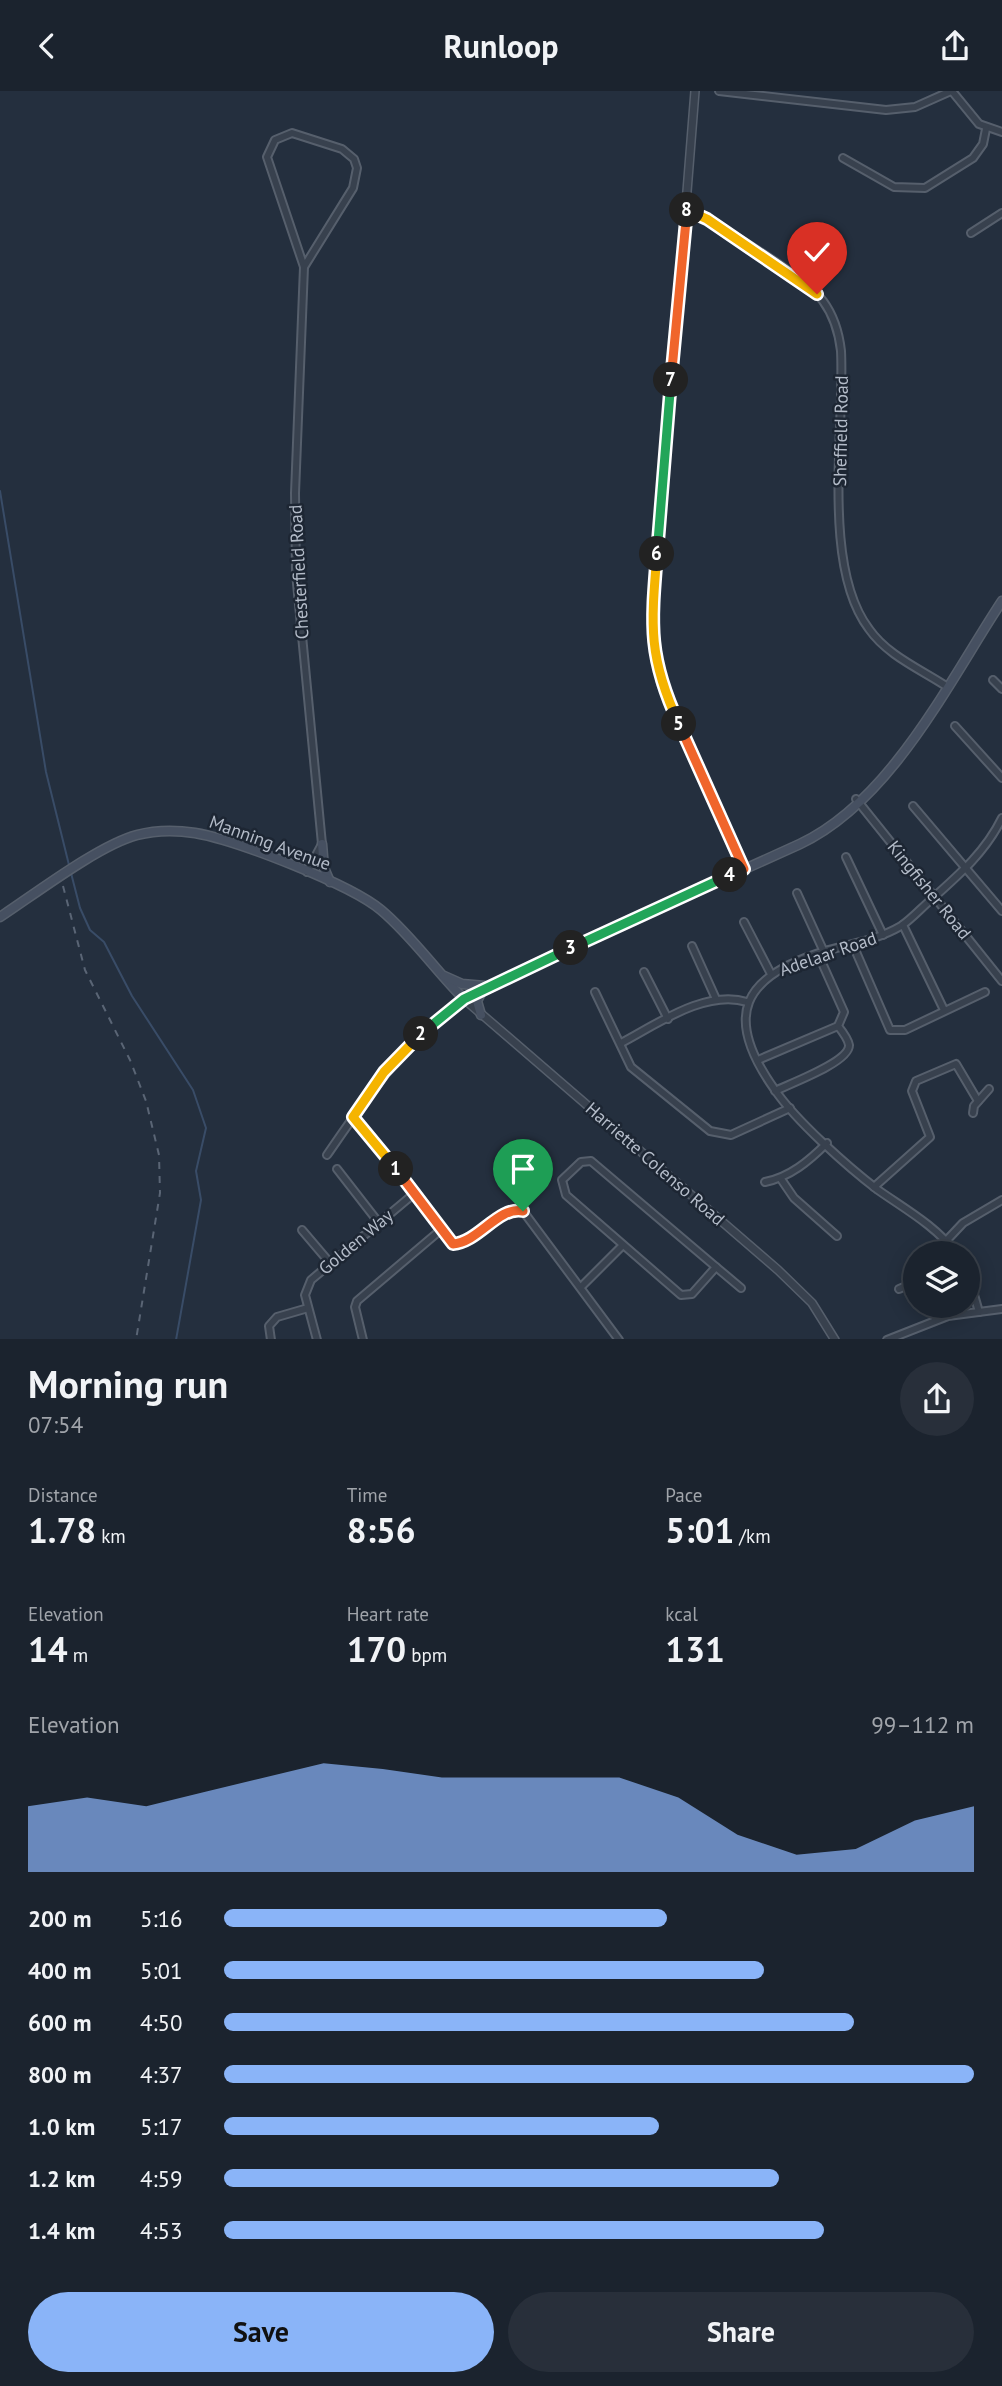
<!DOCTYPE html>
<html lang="en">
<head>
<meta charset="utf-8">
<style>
  :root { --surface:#1b232e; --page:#282f3a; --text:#f1f3f6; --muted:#a0a4aa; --line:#39404a; --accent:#8ab4f8 }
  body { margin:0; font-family:"PT Sans",sans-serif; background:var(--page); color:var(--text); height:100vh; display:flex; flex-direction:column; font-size:26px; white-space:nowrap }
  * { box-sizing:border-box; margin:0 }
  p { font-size:23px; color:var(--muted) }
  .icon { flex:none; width:38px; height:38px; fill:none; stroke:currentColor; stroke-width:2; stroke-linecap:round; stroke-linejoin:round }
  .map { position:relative; height:1248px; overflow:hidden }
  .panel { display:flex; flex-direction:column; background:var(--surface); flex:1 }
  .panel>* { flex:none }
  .tools { position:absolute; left:903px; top:1150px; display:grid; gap:14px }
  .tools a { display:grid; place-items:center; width:77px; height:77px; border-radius:50%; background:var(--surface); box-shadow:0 4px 18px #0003,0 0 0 2px var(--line); font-size:35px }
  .pin { position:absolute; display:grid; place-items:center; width:60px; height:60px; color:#fff; margin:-72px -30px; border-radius:50% 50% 50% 0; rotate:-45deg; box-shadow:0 0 7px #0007 }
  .pin .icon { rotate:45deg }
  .km { position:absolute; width:35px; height:35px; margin:-18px; border-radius:50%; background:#222; color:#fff; font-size:19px; line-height:35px; text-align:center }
  .round { display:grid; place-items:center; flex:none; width:74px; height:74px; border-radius:37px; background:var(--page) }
  .overview { display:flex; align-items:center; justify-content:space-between; height:119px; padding:0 28px }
  h1 { font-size:38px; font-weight:700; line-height:52px }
  .stats { display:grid; grid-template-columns:repeat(3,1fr); gap:10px; height:119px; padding:7px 28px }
  .stats div { display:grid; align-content:center }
  .stats b { font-size:35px; font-weight:700 }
  .stats small { font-size:19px; font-weight:400 }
  .stats p { font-size:19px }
  .chart { height:196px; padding:14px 28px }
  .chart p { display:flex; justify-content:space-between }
  .chart svg { width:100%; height:126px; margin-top:7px; fill:var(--accent); opacity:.7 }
  .action { display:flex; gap:14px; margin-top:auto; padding:14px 28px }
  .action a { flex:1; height:80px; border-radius:42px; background:var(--accent); color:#111; font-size:28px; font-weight:700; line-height:80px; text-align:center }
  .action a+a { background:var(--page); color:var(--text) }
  ul { padding:0 28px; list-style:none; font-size:23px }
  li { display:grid; grid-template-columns:112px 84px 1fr; align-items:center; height:52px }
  li i { height:18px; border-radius:9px; background:var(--accent) }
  header { display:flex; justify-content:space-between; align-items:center; height:91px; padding:0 28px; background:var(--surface); font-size:32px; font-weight:700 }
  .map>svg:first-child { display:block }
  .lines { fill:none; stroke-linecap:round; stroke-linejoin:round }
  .stream { stroke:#394c67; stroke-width:2 }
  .minor-casing { stroke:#565f6c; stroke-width:10 }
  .tertiary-casing { stroke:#565f6c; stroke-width:10 }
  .secondary-casing { stroke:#565f6c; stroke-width:11 }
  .minor { stroke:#38414e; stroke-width:6 }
  .tertiary { stroke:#38414e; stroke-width:7 }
  .secondary { stroke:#465061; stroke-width:8 }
  .rail { stroke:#5a6575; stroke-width:2; stroke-dasharray:7 7; stroke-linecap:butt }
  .split-1-casing { stroke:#fff; stroke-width:14 }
  .split-2-casing { stroke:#fff; stroke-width:14 }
  .split-3-casing { stroke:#fff; stroke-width:14 }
  .split-4-casing { stroke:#fff; stroke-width:14 }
  .split-5-casing { stroke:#fff; stroke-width:14 }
  .split-6-casing { stroke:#fff; stroke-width:14 }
  .split-7-casing { stroke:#fff; stroke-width:14 }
  .split-8-casing { stroke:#fff; stroke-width:14 }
  .split-9-casing { stroke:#fff; stroke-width:14 }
  .split-1 { stroke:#f0652b; stroke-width:9 }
  .split-2 { stroke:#f5b400; stroke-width:9 }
  .split-3 { stroke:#22a559; stroke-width:9 }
  .split-4 { stroke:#22a559; stroke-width:9 }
  .split-5 { stroke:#f0652b; stroke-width:9 }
  .split-6 { stroke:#f5b400; stroke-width:9 }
  .split-7 { stroke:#22a559; stroke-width:9 }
  .split-8 { stroke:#f0652b; stroke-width:9 }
  .split-9 { stroke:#f5b400; stroke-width:9 }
  .labels { text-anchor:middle; stroke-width:5; stroke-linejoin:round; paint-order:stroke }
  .street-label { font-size:18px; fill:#b4bcc9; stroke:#1d2633 }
</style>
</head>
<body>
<header><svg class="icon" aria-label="back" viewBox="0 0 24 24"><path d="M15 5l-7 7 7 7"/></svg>Runloop<svg class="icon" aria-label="share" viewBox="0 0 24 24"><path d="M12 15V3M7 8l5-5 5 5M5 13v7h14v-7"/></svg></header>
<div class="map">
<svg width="1002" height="1249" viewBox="0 0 1002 1249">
  <rect width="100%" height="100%" fill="#242f3e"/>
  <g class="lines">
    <!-- stream -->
    <g class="stream">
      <path d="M0,400L46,681L69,774"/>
      <path d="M71,782L80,817L90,839L104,851L132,905L193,999L206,1037L196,1080L201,1109L176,1249"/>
    </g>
    <defs>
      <g id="minor">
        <path d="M719,0L886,19L915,16L951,0"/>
        <path d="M952,0L979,33L1002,41"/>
        <path d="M843,67L894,96L925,97L973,67L983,53L986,38"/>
        <path d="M685,118C717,133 803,184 823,210C834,225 839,242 841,260C845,338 821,475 869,538C887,564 920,578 946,595"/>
        <path d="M971,142L1002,122"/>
        <path d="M304,176L353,97L357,77L354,68L342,58L292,42L275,49L267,66L304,176L295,402L296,482L322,753L307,781"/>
        <path d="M993,589L1002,598"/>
        <path d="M955,635L1002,687"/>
        <path d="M856,708L1002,890"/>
        <path d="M913,715L1002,820"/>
        <path d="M846,766L883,844"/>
        <path d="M797,802L824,861"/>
        <path d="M744,831L771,883"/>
        <path d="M903,834L944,919"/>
        <path d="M853,854L890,939H905L985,901"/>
        <path d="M692,855L716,908"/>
        <path d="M644,881L668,928"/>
        <path d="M595,901L631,976L710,1040L731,1044L790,1017"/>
        <path d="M621,952C657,933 706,898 747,911"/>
        <path d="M758,969L838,935"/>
        <path d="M775,1000C789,993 850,971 849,954C848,948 842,940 838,935L844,921L818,863"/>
        <path d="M973,1022L974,1015L989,998"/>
        <path d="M353,1026L416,1101L453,1153C479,1150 498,1115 523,1120L619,1249"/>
        <path d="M327,1064C369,1003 403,952 464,908"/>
        <path d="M591,1070L716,1176L692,1203L681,1204L566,1104L562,1089L581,1071Z"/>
        <path d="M337,1078L379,1132"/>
        <path d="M781,1088L794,1107L837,1145"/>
        <path d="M765,1091C790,1086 809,1070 827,1052"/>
        <path d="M874,1096L930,1046L912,1000L916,990L956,973L978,1010"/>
        <path d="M302,1139L330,1172"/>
        <path d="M947,1149L963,1132L1002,1109"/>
        <path d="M956,1162C936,1135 905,1118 878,1099C848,1076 796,1030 775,999C722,925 742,885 825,860C851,853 877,849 901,835C912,828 922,816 933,807C960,783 986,760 1002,727"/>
        <path d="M716,1176L741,1197"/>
        <path d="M968,1183L979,1221"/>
        <path d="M582,1195L622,1155"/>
        <path d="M899,1198L915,1191"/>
        <path d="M271,1249L269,1235L277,1226L308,1217"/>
        <path d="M317,1249L305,1204L311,1189L416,1101"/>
        <path d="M363,1249L355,1216L357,1210L443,1137"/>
        <path d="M887,1249L948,1225L1002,1218"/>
      </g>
      <g id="tertiary">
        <path d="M695,0L652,540L661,593L744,778"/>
        <path d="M464,908L778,1179L812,1212L835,1249"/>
      </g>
      <g id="secondary">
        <path d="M322,753L324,777L330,791"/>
        <path d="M0,826C35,803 99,754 137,744C156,739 176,739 195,742C236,749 350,793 381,819C412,845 436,880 464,908L539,871L800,753C891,710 948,592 1002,510"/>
        <path d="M444,885L462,893L485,895"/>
        <path d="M481,924L477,910L482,900"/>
      </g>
    </defs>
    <!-- minor casing -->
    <use href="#minor" class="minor-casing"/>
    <!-- tertiary casing -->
    <use href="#tertiary" class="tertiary-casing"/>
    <!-- secondary casing -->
    <use href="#secondary" class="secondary-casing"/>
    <!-- minor -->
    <use href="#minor" class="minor"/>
    <!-- tertiary -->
    <use href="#tertiary" class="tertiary"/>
    <!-- secondary -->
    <use href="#secondary" class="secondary"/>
    <!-- rail -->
    <path class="rail" d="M63,795L85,879L130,969L146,1010L159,1064L160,1102L136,1249"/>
  </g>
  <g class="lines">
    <defs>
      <path id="split-1" d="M396,1078L453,1153C479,1151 498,1115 523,1120"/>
      <path id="split-2" d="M396,1078L353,1026L384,981L421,943"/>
      <path id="split-3" d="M421,943L464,908L571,857"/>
      <path id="split-4" d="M571,857L730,784"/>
      <path id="split-5" d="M679,633L744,778L730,784"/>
      <path id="split-6" d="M657,463C651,535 648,566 679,633"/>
      <path id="split-7" d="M657,463L671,289"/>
      <path id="split-8" d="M671,289L687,119"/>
      <path id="split-9" d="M687,119L707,128L817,203"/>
    </defs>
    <!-- split-1 casing -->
    <use href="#split-1" class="split-1-casing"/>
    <!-- split-2 casing -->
    <use href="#split-2" class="split-2-casing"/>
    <!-- split-3 casing -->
    <use href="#split-3" class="split-3-casing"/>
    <!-- split-4 casing -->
    <use href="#split-4" class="split-4-casing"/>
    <!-- split-5 casing -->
    <use href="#split-5" class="split-5-casing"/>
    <!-- split-6 casing -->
    <use href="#split-6" class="split-6-casing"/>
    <!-- split-7 casing -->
    <use href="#split-7" class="split-7-casing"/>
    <!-- split-8 casing -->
    <use href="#split-8" class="split-8-casing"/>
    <!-- split-9 casing -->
    <use href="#split-9" class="split-9-casing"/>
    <!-- split-1 -->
    <use href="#split-1" class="split-1"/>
    <!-- split-2 -->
    <use href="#split-2" class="split-2"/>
    <!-- split-3 -->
    <use href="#split-3" class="split-3"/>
    <!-- split-4 -->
    <use href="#split-4" class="split-4"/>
    <!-- split-5 -->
    <use href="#split-5" class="split-5"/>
    <!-- split-6 -->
    <use href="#split-6" class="split-6"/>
    <!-- split-7 -->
    <use href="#split-7" class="split-7"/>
    <!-- split-8 -->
    <use href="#split-8" class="split-8"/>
    <!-- split-9 -->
    <use href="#split-9" class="split-9"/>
  </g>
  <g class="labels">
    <!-- street labels -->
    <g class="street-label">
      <text transform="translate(841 340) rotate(-89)" y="6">Sheffield Road</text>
      <text transform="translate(299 481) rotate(-93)" y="6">Chesterfield Road</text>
      <text transform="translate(270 752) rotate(20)" y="6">Manning Avenue</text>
      <text transform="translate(929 799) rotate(51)" y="6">Kingfisher Road</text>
      <text transform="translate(828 863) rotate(-19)" y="6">Adelaar Road</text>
      <text transform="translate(655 1073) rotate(41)" y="6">Harriette Colenso Road</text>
      <text transform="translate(356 1151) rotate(-40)" y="6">Golden Way</text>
    </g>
  </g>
</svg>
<div class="tools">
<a><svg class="icon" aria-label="layers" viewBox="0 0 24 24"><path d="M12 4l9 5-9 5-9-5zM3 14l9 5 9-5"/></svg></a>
</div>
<div class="pin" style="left:523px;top:1120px;background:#1e9e55"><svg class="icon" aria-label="arrive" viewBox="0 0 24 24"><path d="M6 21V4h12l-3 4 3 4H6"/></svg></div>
<div class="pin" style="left:817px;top:203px;background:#d93025"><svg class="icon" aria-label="check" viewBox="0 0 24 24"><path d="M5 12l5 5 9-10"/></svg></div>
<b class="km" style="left:396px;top:1078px">1</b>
<b class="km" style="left:421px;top:943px">2</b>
<b class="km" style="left:571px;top:857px">3</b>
<b class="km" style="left:730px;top:784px">4</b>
<b class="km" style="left:679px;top:633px">5</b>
<b class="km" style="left:657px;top:463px">6</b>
<b class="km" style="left:671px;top:289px">7</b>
<b class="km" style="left:687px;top:119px">8</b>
</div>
<section class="panel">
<div class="overview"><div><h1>Morning run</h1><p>07:54</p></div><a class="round"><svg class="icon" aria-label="share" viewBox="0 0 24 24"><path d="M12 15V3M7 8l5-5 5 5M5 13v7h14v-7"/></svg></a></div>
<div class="stats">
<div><p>Distance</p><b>1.78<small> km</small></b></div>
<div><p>Time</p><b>8:56</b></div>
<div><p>Pace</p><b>5:01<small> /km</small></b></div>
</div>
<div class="stats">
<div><p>Elevation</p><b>14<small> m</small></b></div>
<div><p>Heart rate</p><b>170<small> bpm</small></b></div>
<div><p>kcal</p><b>131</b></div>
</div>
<div class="chart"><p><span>Elevation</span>99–112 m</p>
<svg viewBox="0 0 160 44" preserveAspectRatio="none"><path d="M0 44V21L10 18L20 21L30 16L40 11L50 6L60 8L70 11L80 11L90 11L100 11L110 18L120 31L130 38L140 36L150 26L160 21V44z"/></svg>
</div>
<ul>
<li><b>200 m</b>5:16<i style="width:59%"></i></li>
<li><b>400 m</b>5:01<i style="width:72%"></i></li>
<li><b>600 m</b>4:50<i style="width:84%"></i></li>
<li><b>800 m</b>4:37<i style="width:100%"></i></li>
<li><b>1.0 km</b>5:17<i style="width:58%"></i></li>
<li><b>1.2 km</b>4:59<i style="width:74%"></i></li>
<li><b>1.4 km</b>4:53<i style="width:80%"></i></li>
</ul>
<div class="action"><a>Save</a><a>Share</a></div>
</section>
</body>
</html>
